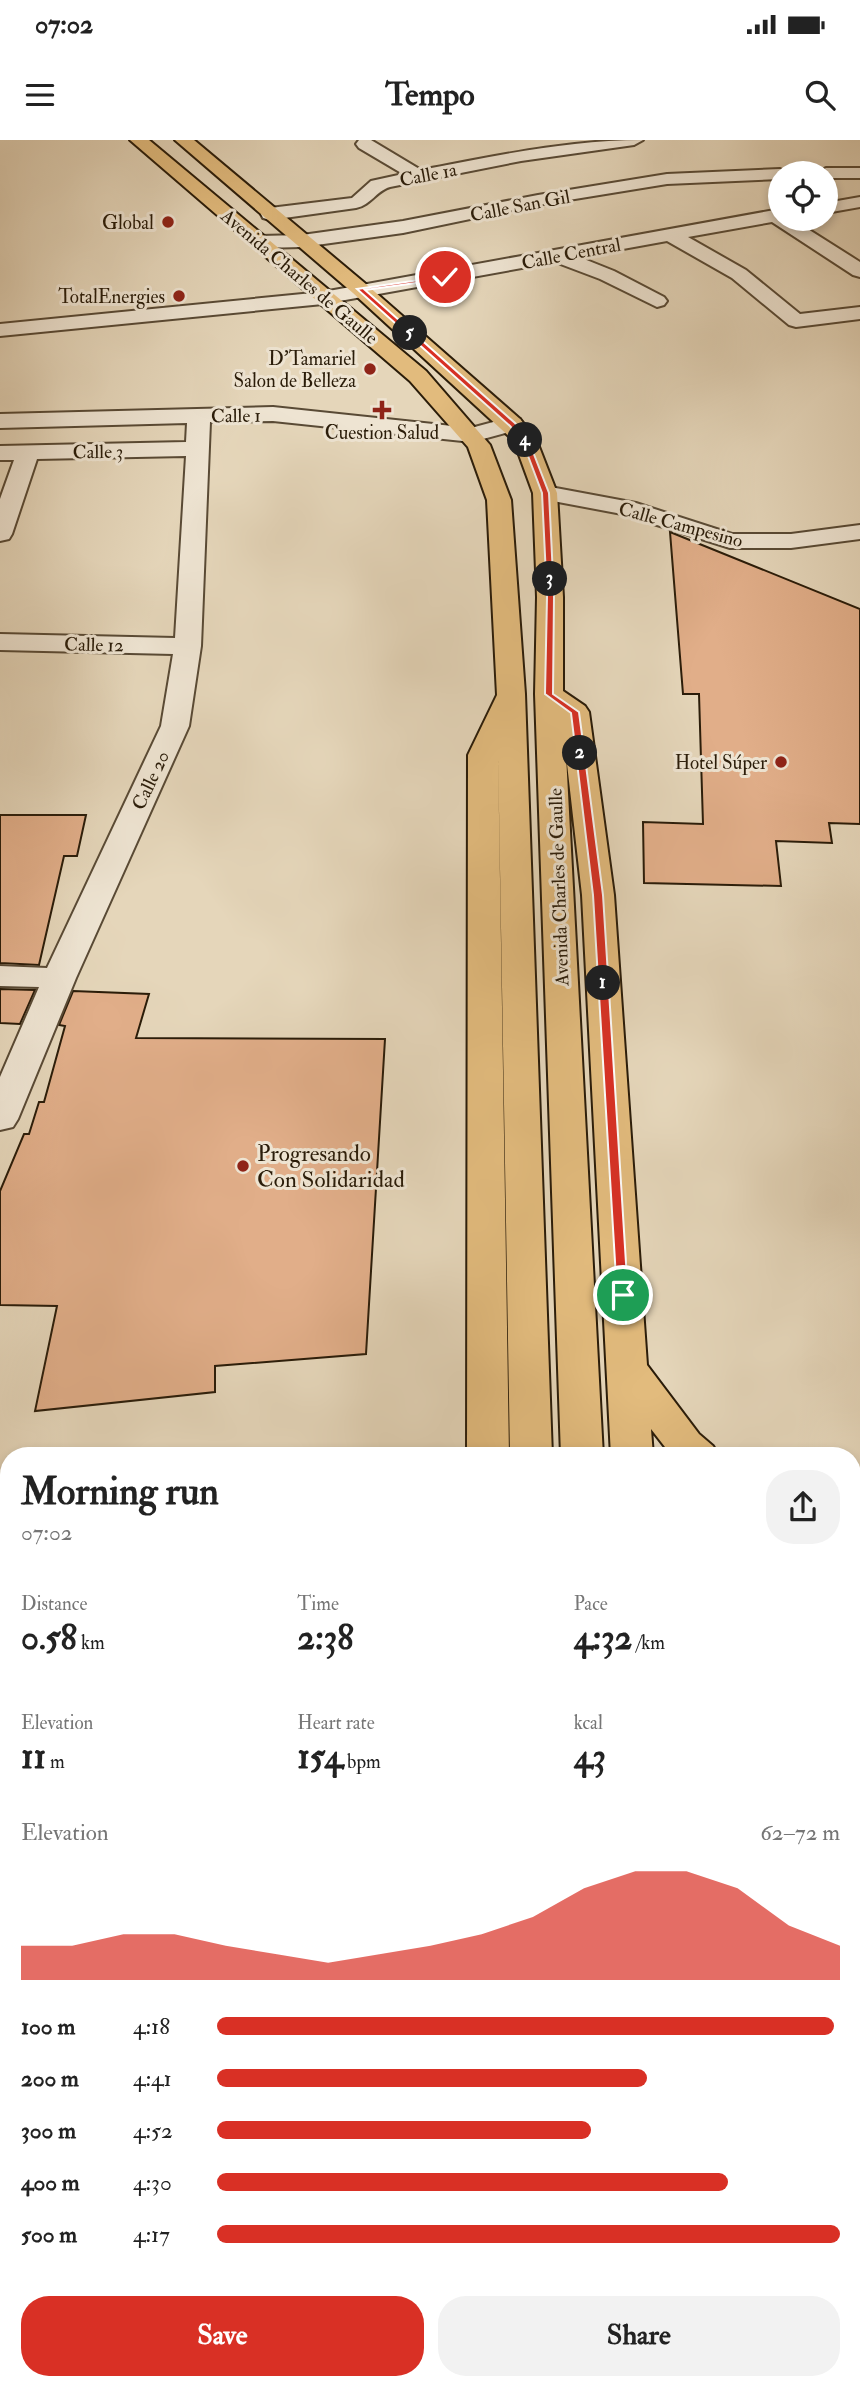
<!DOCTYPE html>
<html lang="en">
<head>
<meta charset="utf-8">
<style>
  :root { --surface:#fff; --page:#f2f2f2; --text:#222; --muted:#767676; --accent:#d93025 }
  body { margin:0; font-family:"IM FELL Double Pica",serif; background:var(--page); color:var(--text); height:100vh; display:flex; flex-direction:column; font-size:26px; white-space:nowrap }
  * { box-sizing:border-box; margin:0 }
  p { font-size:23px; color:var(--muted) }
  .icon { flex:none; width:38px; height:38px; fill:none; stroke:currentColor; stroke-width:2; stroke-linecap:round; stroke-linejoin:round }
  .map { position:relative; flex:1; overflow:hidden }
  .drawer { position:absolute; left:0px; top:1307px; width:861px; height:943px; display:flex; flex-direction:column; background:var(--surface); border-radius:28px 28px 0 0; box-shadow:0 4px 10px #0003 }
  .drawer>* { flex:none }
  .fabs { position:absolute; left:768px; top:21px; display:grid; gap:14px }
  .fabs a { display:grid; place-items:center; width:70px; height:70px; border-radius:50%; background:var(--surface); box-shadow:0 4px 10px #0003; font-size:35px }
  .pin { position:absolute; display:grid; place-items:center; width:60px; height:60px; color:#fff; margin:-30px; border:4px solid #fff; border-radius:50%; box-shadow:0 2px 7px #0007 }
  .km { position:absolute; width:35px; height:35px; margin:-18px; border-radius:50%; background:#222; color:#fff; font-size:19px; line-height:35px; text-align:center }
  .round { display:grid; place-items:center; flex:none; width:74px; height:74px; border-radius:28px; background:var(--page) }
  .head { display:flex; align-items:center; justify-content:space-between; height:119px; padding:0 21px }
  h1 { font-size:38px; font-weight:700; line-height:52px }
  .metrics { display:grid; grid-template-columns:repeat(3,1fr); gap:10px; height:119px; padding:7px 21px }
  .metrics div { display:grid; align-content:center }
  .metrics b { font-size:35px; font-weight:700 }
  .metrics small { font-size:19px; font-weight:400 }
  .metrics p { font-size:19px }
  .chart { height:196px; padding:14px 21px }
  .chart p { display:flex; justify-content:space-between }
  .chart svg { width:100%; height:126px; margin-top:7px; fill:var(--accent); opacity:.7 }
  .button { display:flex; gap:14px; margin-top:auto; padding:14px 21px }
  .button a { flex:1; height:80px; border-radius:28px; background:var(--accent); color:#fff; font-size:28px; font-weight:700; line-height:80px; text-align:center }
  .button a+a { background:var(--page); color:var(--text) }
  ul { padding:0 21px; list-style:none; font-size:23px }
  li { display:grid; grid-template-columns:112px 84px 1fr; align-items:center; height:52px }
  li i { height:18px; border-radius:9px; background:var(--accent) }
  .status { display:flex; justify-content:space-between; align-items:center; height:49px; padding:0 35px; background:var(--surface); direction:ltr }
  .status svg { height:19px; fill:currentColor }
  header { display:flex; justify-content:space-between; align-items:center; height:91px; padding:0 21px; background:var(--surface); font-size:32px; font-weight:700 }
  .map>svg:first-child { display:block }
  .building { fill:#e1ae89; stroke:#2a1c09; stroke-width:2 }
  .lines { fill:none; stroke-linecap:round; stroke-linejoin:round }
  .minor-casing { stroke:#594a35; stroke-width:4 }
  .major-casing { stroke:#2a1c09; stroke-width:4 }
  .minor { fill:#eee4d2; fill-rule:evenodd }
  .major { fill:#e2bb7d; fill-rule:evenodd }
  .rail-far1-casing { stroke:#2a1c09; stroke-width:8 }
  .rail-casing { stroke:#2a1c09; stroke-width:10 }
  .rail-far1 { stroke:#eee4d2; stroke-width:5; stroke-dasharray:17; stroke-linecap:butt }
  .rail { stroke:#eee4d2; stroke-width:7; stroke-dasharray:22; stroke-linecap:butt }
  .route { fill:#d93025; stroke:#fff; stroke-width:2 }
  .poi-dot { fill:#8f2418; stroke:#eee4d2; stroke-width:2.5 }
  .labels { text-anchor:middle; stroke-width:6; stroke-linejoin:round; paint-order:stroke }
  .far-street-label { font-size:19px; fill:#2a1c09; stroke:#eee4d2 }
  .far-poi-label { font-size:19px; fill:#2a1c09; stroke:#eee4d2; text-anchor:end }
  .poi-label { font-size:23px; fill:#2a1c09; stroke:#eee4d2; text-anchor:start }
</style>
</head>
<body>
<div class="status"><b>07:02</b><svg viewBox="0 0 49 12"><path d="M0 12V9h3v3zM5 12V6h3v6zM10 12V3h3v9zM15 12V0h3v12zM26 1h20v11H26zM47 4h2v5h-2z"/></svg></div>
<header><svg class="icon" aria-label="menu" viewBox="0 0 24 24"><path d="M4 6h16M4 12h16M4 18h16"/></svg>Tempo<svg class="icon" aria-label="search" viewBox="0 0 24 24"><circle cx="10" cy="10" r="6"/><path d="M15 15l6 6"/></svg></header>
<div class="map">
<svg width="860" height="2249" viewBox="0 0 860 2249">
  <rect width="100%" height="100%" fill="#e5d6ba"/>
  <filter id="stains"><feTurbulence type="fractalNoise" baseFrequency=".00286" numOctaves="4"/><feColorMatrix values="0 0 0 0 .2 0 0 0 0 .09 0 0 0 0 .02 0 0 0 .5 -.17"/></filter>
  <radialGradient id="worn" r=".72"><stop offset=".6" stop-color="#630" stop-opacity="0"/><stop offset="1" stop-color="#630" stop-opacity=".3"/></radialGradient>
  <!-- building -->
  <g class="building">
    <path d="M670,392L860,469V684L829,683L832,703L776,701L781,746L644,743L643,682L703,684L699,554H683Z"/>
    <path d="M0,675H86L77,716H64L39,825L0,823Z"/>
    <path d="M0,849L35,850L20,884L0,883Z"/>
    <path d="M73,851L149,854L136,898L385,899L366,1214L215,1226V1252L35,1271L57,1166L0,1165V1051L24,994H29L39,962H44L65,886L59,885Z"/>
  </g>
  <g class="lines">
    <defs>
      <g id="minor">
        <path d="M359,0H371L421,30C495,16 567,0 643,0L634,5L521,21L390,47C376,51 371,65 356,68L270,80L263,78L261,74L263,70L270,68L352,58L371,41L403,34L359,8L356,4Z"/>
        <path d="M826,28H860V38H826V33H817Z"/>
        <path d="M780,29L788,33H780V39L667,44L538,65L403,93L302,107L260,108L251,102L260,96L302,95L403,81L538,55L667,34Z"/>
        <path d="M860,57V67L826,73V63Z"/>
        <path d="M780,69V79H792L860,122V137L853,135L772,82L688,97L746,130L800,174L860,167V179L796,187L789,185L732,138L667,101L579,117L614,131L664,157L667,161L664,165L657,167L600,139L555,122L323,164L0,196V184L323,152Z"/>
        <path d="M273,267L471,288L512,277L520,279L523,284L520,289L472,302L273,281L210,282L201,506L189,586L76,838L18,979L13,987L0,990V937L39,847L0,846V826L47,828L161,586L173,514L0,510V494L175,498L186,316L37,319L12,394L9,399L0,401V359L14,320H0V306L186,302L187,283L0,288V274Z"/>
        <path d="M545,346L636,363L732,394H791L860,385V399L791,408H730L622,374L537,358L533,353L537,348Z"/>
        <path d="M852,2166L860,2168V2222L852,2220Z"/>
      </g>
      <g id="major">
        <path d="M130,0H149L426,231L490,305L511,360L525,554L552,1316H510L498,611L509,1316H467L468,615L497,555L487,360L468,307L410,241Z"/>
        <path d="M175,0H194L367,145L520,279L536,299L557,353L563,457V551L585,566L589,572L614,755L647,1225L699,1294L713,1306L719,1316H672L651,1289L653,1316H611L582,755L566,615L603,1316H561L535,554L537,457L533,353L514,301L353,153Z"/>
        <path d="M852,1402L860,1404V1436L852,1434Z"/>
        <path d="M860,1484V1516L852,1517V1485Z"/>
        <path d="M860,1561V1595L852,1596V1562Z"/>
        <path d="M860,1609V1651L852,1653V1611Z"/>
        <path d="M9,1753V1794L0,1797V1756Z"/>
        <path d="M9,1847V1891L0,1894V1850Z"/>
        <rect x="450" y="2242" width="60" height="7"/>
        <rect x="522" y="2242" width="60" height="7"/>
        <rect x="598" y="2242" width="60" height="7"/>
        <rect x="659" y="2242" width="60" height="7"/>
      </g>
    </defs>
    <!-- minor casing -->
    <use href="#minor" class="minor-casing"/>
    <!-- major casing -->
    <use href="#major" class="major-casing"/>
    <!-- minor -->
    <use href="#minor" class="minor"/>
    <!-- major -->
    <use href="#major" class="major"/>
    <defs>
      <g id="rail-far1">
        <path d="M852,1522L860,1520"/>
        <path d="M852,1543L860,1542"/>
      </g>
      <g id="rail">
        <path d="M0,1794L9,1791"/>
        <path d="M0,1820L9,1817"/>
      </g>
    </defs>
    <!-- rail-far1 casing -->
    <use href="#rail-far1" class="rail-far1-casing"/>
    <!-- rail casing -->
    <use href="#rail" class="rail-casing"/>
    <!-- rail-far1 -->
    <use href="#rail-far1" class="rail-far1"/>
    <!-- rail -->
    <use href="#rail" class="rail"/>
  </g>
  <!-- route -->
  <path class="route" d="M447,136L445,139L365,150L515,283L528,299L549,353L554,457L553,554L579,572L603,755L628,1155L623,1159L617,1155L593,755L571,573L545,554L547,457L542,353L522,300L510,286L357,149Z"/>
  <!-- markers -->
  <g class="poi-dot">
    <circle cx="168" cy="82" r="7"/>
    <circle cx="179" cy="156" r="7"/>
    <circle cx="370" cy="229" r="7"/>
    <path d="M378.5 259.5h7v7h7v7h-7v7h-7v-7h-7v-7h7z"/>
    <circle cx="781" cy="622" r="7"/>
    <circle cx="243" cy="1026" r="7"/>
  </g>
  <g class="labels">
    <!-- far-street labels -->
    <g class="far-street-label">
      <text transform="translate(428 34) rotate(-11)" y="7">Calle 1a</text>
      <text transform="translate(520 65) rotate(-11)" y="7">Calle San Gil</text>
      <text transform="translate(571 113) rotate(-11)" y="7">Calle Central</text>
      <text transform="translate(300 136) rotate(40)" y="7">Avenida Charles de Gaulle</text>
      <text transform="translate(236 275) rotate(-1)" y="7">Calle 1</text>
      <text transform="translate(98 311) rotate(-1)" y="7">Calle 3</text>
      <text transform="translate(681 384) rotate(15)" y="7">Calle Campesino</text>
      <text transform="translate(94 504) rotate(1)" y="7">Calle 12</text>
      <text transform="translate(150 640) rotate(-65)" y="7">Calle 20</text>
      <text transform="translate(558 747) rotate(-92)" y="7">Avenida Charles de Gaulle</text>
    </g>
    <!-- far-poi labels -->
    <g class="far-poi-label">
      <text x="154" y="89">Global</text>
      <text x="165" y="163">TotalEnergies</text>
      <text x="356" y="225">D'Tamariel<tspan x="356" dy="22">Salon de Belleza</tspan></text>
      <text x="382" y="299" text-anchor="middle">Cuestion Salud</text>
      <text x="767" y="629">Hotel Súper</text>
    </g>
    <!-- poi labels -->
    <g class="poi-label">
      <text x="257" y="1021">Progresando<tspan x="257" dy="26">Con Solidaridad</tspan></text>
    </g>
  </g>
  <rect width="100%" height="100%" filter="url(#stains)"/>
  <rect width="100%" height="100%" fill="url(#worn)"/>
</svg>
<div class="fabs">
<a><svg class="icon" aria-label="locate" viewBox="0 0 24 24"><circle cx="12" cy="12" r="6"/><path d="M12 2v4M12 18v4M2 12h4M18 12h4"/></svg></a>
</div>
<div class="pin" style="left:623px;top:1155px;background:#1e9e55"><svg class="icon" aria-label="arrive" viewBox="0 0 24 24"><path d="M6 21V4h12l-3 4 3 4H6"/></svg></div>
<div class="pin" style="left:445px;top:137px;background:#d93025"><svg class="icon" aria-label="check" viewBox="0 0 24 24"><path d="M5 12l5 5 9-10"/></svg></div>
<b class="km" style="left:603px;top:843px">1</b>
<b class="km" style="left:580px;top:613px">2</b>
<b class="km" style="left:550px;top:439px">3</b>
<b class="km" style="left:525px;top:300px">4</b>
<b class="km" style="left:410px;top:193px">5</b>
<section class="drawer">
<div class="head"><div><h1>Morning run</h1><p>07:02</p></div><a class="round"><svg class="icon" aria-label="share" viewBox="0 0 24 24"><path d="M12 15V3M7 8l5-5 5 5M5 13v7h14v-7"/></svg></a></div>
<div class="metrics">
<div><p>Distance</p><b>0.58<small> km</small></b></div>
<div><p>Time</p><b>2:38</b></div>
<div><p>Pace</p><b>4:32<small> /km</small></b></div>
</div>
<div class="metrics">
<div><p>Elevation</p><b>11<small> m</small></b></div>
<div><p>Heart rate</p><b>154<small> bpm</small></b></div>
<div><p>kcal</p><b>43</b></div>
</div>
<div class="chart"><p><span>Elevation</span>62–72 m</p>
<svg viewBox="0 0 160 44" preserveAspectRatio="none"><path d="M0 44V32L10 32L20 28L30 28L40 32L50 35L60 38L70 35L80 32L90 28L100 22L110 12L120 6L130 6L140 12L150 25L160 32V44z"/></svg>
</div>
<ul>
<li><b>100 m</b>4:18<i style="width:99%"></i></li>
<li><b>200 m</b>4:41<i style="width:69%"></i></li>
<li><b>300 m</b>4:52<i style="width:60%"></i></li>
<li><b>400 m</b>4:30<i style="width:82%"></i></li>
<li><b>500 m</b>4:17<i style="width:100%"></i></li>
</ul>
<div class="button"><a>Save</a><a>Share</a></div>
</section>
</div>
</body>
</html>
